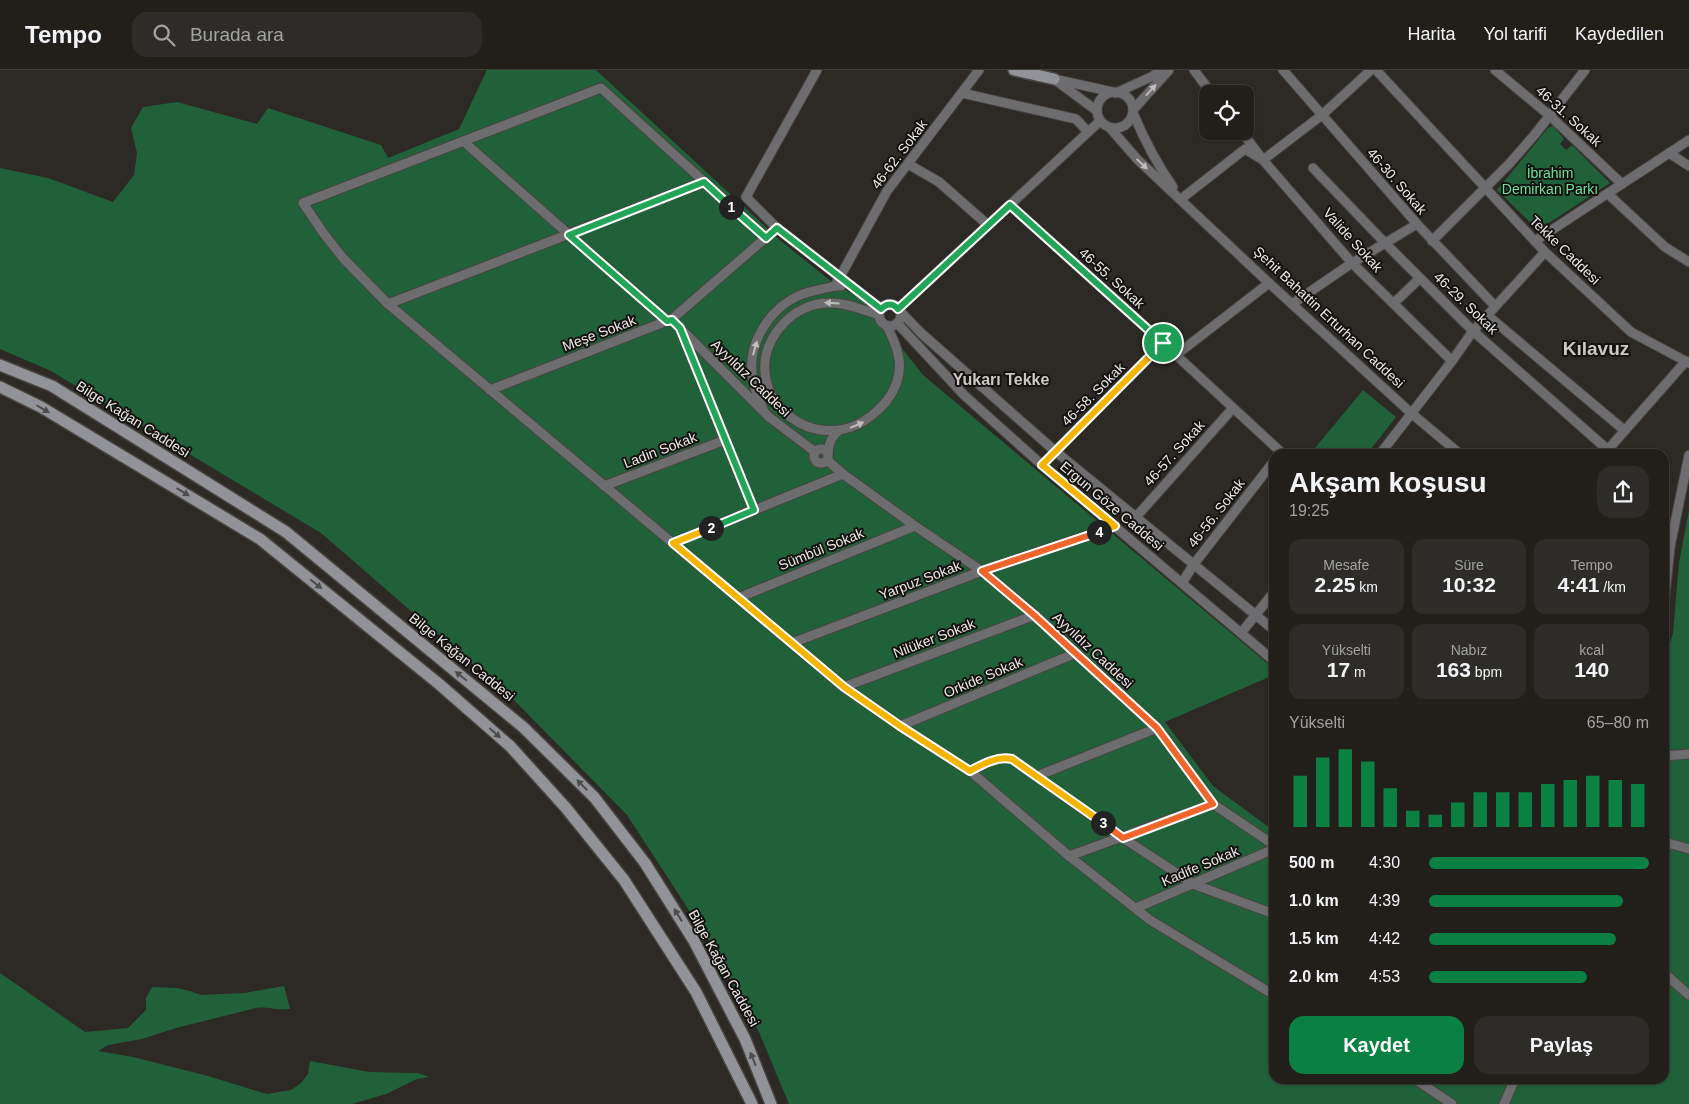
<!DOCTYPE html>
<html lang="tr">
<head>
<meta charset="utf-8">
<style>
  :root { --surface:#221f1b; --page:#2e2c28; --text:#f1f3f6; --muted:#a2a2a3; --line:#3f3d3a; --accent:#0b8043 }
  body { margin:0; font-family:Arial,sans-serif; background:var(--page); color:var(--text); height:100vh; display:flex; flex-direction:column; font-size:19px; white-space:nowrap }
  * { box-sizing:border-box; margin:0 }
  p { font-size:16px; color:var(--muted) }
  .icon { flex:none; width:28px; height:28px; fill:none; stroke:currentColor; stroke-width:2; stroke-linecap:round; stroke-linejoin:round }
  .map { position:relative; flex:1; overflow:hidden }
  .drawer { position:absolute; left:1269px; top:379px; width:400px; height:635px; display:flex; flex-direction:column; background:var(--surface); border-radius:15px; box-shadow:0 1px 4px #0004,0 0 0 1px var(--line) }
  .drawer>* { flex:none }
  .buttons { position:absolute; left:1199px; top:15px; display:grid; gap:10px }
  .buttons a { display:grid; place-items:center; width:55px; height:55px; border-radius:10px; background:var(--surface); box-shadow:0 1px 4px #0004,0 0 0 1px var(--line); font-size:25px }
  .pin { position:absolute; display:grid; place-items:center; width:42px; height:42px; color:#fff; margin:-21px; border:2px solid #fff; border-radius:50%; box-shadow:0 1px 5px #0007 }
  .km { position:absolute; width:25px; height:25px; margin:-12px; border-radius:50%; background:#222; color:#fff; font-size:14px; line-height:25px; text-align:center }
  .round { display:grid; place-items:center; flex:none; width:52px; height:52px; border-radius:15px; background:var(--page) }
  .summary { display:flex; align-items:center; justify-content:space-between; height:85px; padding:0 20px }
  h1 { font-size:28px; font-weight:600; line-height:38px }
  .metrics { display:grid; grid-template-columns:repeat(3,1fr); gap:8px; height:85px; padding:5px 20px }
  .metrics div { display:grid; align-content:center; border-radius:12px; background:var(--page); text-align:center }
  .metrics b { font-size:21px; font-weight:600 }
  .metrics small { font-size:14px; font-weight:400 }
  .metrics p { font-size:14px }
  .chart { height:140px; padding:10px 20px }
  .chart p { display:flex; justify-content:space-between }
  .chart svg { width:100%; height:90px; margin-top:5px; stroke:var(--accent); stroke-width:6 }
  .button { display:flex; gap:10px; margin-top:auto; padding:10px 20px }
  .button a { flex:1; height:58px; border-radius:15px; background:var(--accent); color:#fff; font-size:20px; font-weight:600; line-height:58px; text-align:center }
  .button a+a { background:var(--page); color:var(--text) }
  ul { padding:0 20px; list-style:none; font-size:16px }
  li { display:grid; grid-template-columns:80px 60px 1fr; align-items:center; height:38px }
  li i { height:12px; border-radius:6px; background:var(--accent) }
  header { display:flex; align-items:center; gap:30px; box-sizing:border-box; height:70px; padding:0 25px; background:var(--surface); border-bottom:1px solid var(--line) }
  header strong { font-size:24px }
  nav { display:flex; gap:28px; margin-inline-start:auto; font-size:18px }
  .search { width:350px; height:45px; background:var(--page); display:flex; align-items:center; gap:12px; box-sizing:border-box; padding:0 18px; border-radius:15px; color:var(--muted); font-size:19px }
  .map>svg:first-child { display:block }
  .green { fill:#21613a }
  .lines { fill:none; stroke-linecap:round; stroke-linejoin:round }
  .street-casing { stroke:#48443f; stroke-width:11 }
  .secondary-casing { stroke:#48443f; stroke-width:14 }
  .street { stroke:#6d6d70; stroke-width:9 }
  .secondary { stroke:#929398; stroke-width:11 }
  .oneway { fill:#bfbdbc }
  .oneway2 { fill:#4d4c4d }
  .split-1-casing { stroke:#fff; stroke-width:10 }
  .split-2-casing { stroke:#fff; stroke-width:10 }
  .split-3-casing { stroke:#fff; stroke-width:10 }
  .split-4-casing { stroke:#fff; stroke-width:10 }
  .split-5-casing { stroke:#fff; stroke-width:10 }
  .split-1 { stroke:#22a559; stroke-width:6 }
  .split-2 { stroke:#22a559; stroke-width:6 }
  .split-3 { stroke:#f5b400; stroke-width:6 }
  .split-4 { stroke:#f0652b; stroke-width:6 }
  .split-5 { stroke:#f5b400; stroke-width:6 }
  .labels { text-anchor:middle; stroke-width:4; stroke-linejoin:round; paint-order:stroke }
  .street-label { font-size:14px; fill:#ebe8e5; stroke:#141210 }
  .park-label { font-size:14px; fill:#71df98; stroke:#141210 }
  .quarter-label { font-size:16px; font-weight:bold; fill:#cdc8c1; stroke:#141210 }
  .district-label { font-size:19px; font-weight:bold; fill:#cdc8c1; stroke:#141210 }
</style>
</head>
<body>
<header>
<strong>Tempo</strong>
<div class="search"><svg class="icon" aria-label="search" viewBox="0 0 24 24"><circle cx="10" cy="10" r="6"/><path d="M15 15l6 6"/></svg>Burada ara</div>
<nav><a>Harita</a><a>Yol tarifi</a><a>Kaydedilen</a></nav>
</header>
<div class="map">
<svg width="1689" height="1034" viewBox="0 0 1689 1034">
  <rect width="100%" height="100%" fill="#2d2924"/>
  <!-- green -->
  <g class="green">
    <path d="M487,0H596L781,171L832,212L865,231L923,305L1274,599V605L1165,652L1213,716L1274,761V1009H1664V594L1673,563L1679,493L1689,440V1034H789L759,962L711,874L627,745L515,631L321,463L51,301L0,279V98L48,108L113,132L134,105L137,83L131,58L143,37L177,32L257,54L268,38L381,75L388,88L459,59Z"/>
    <path d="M1553,56L1564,69L1560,74L1566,80L1572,75L1610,113L1552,151L1537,159L1497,120L1548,58Z"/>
    <path d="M1363,320L1396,347L1367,384H1310Z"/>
    <path d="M0,903L85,962L128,958L146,940V928L152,917L177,918L190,921L201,925L244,923L284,916L290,939C276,941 269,936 256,938L176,958L142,969L108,975L98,981L133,987L208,1006L267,1024L291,1020L301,1013L308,1004L310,991L369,1002L418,1003L429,1007L417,1009L386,1024L352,1034H0Z"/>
  </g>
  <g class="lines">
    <defs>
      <g id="street">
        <path d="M817,0L746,127L777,158L881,239"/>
        <path d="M1194,0L1212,24"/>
        <path d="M1283,0L1417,154L1495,236"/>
        <path d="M1376,0L1545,182L1631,262L1689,293"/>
        <path d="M1495,0L1549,45L1622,114"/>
        <path d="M1054,9L1113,22"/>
        <path d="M1058,12L1097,41"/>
        <circle cx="1115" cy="40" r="18"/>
        <path d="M962,23L1076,49L1088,62"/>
        <path d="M1116,23L1153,6L1161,0"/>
        <path d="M1133,40L1169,0"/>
        <path d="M1133,43C1144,69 1156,93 1173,117"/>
        <path d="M1110,58L1138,90L1269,213L1411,343L1460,384"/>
        <path d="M1241,61L1263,90L1352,193L1452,291"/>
        <path d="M463,71L667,251"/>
        <path d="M1669,83L1689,96"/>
        <path d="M908,94L939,112L988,155"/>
        <path d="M1313,98L1386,174L1473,261L1608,380"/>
        <path d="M1608,124L1665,177L1689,192"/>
        <path d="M1181,129L1245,79L1263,90L1322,45L1371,0"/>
        <path d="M1010,135L1163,273L1283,384"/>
        <path d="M766,168L601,18L303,133L324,164L343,188L388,234L844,617L900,656L970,701L1069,786L1150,850L1274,925"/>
        <path d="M1432,171L1510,93L1536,63L1585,0"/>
        <path d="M1535,171L1689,70"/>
        <path d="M835,216L887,121L979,0"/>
        <path d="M1394,233L1420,208"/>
        <path d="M388,234L704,112"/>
        <path d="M1292,234L1352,193L1417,154"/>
        <circle cx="890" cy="245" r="11"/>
        <path d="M898,239L1100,51"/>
        <path d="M900,241L921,263L1055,381L1274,560"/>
        <path d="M879,245C863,240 845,232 828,233C812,233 795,241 784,253C724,316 818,404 882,336C895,323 903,303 898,284C896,274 891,265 887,256"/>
        <path d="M1487,245L1624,360"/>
        <path d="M897,253L964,325L1042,395L1274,591"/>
        <path d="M680,258L754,440"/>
        <path d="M684,262L769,347L815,382"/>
        <path d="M1176,285L1269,213"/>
        <path d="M490,320L672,249L777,158"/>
        <path d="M763,339C759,330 755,319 753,309C746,276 768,240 798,226C809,221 823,219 835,216H841"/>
        <circle cx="821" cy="386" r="7"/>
        <path d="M1605,383L1686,291"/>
        <path d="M1380,384L1452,291L1473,261L1545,182"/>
        <path d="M828,385C828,375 832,365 840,360"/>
        <path d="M827,390L843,404L915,456L982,501L1035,545L1157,658L1213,734L1274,775"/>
        <path d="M1042,395L1163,273"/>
        <path d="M604,416L725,370"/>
        <path d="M1136,447L1233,338"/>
        <path d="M673,473L843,404"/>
        <path d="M1182,513L1194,494L1274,391"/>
        <path d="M738,528L915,456"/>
        <path d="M1664,535L1670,477L1689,385"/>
        <path d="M1241,563L1274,522"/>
        <path d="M792,573L982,501L1115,456"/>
        <path d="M844,617L1035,545"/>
        <path d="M900,656L1076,583"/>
        <path d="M1664,686L1689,684"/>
        <path d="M970,701C983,694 997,686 1012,689L1123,768L1193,814L1274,844"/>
        <path d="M1037,706L1157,658"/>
        <path d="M1664,772L1689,779"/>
        <path d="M1069,786L1213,734"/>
        <path d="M1136,838L1274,779"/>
        <path d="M1664,903L1689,925"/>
        <path d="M1415,1009L1452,1034"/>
        <path d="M1504,1034L1515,1009"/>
      </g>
      <g id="secondary">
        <path d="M1014,0L1054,9"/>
        <path d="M0,295L52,316L286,462L523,657L594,727L645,793L694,871L745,969L771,1034"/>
        <path d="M0,317L41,337L260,469L439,614L510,676L566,738L624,810L696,922L752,1034"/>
      </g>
    </defs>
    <!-- street casing -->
    <use href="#street" class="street-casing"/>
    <!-- secondary casing -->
    <use href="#secondary" class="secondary-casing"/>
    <!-- street -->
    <use href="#street" class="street"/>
    <!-- secondary -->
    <use href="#secondary" class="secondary"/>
  </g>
  <!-- one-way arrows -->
  <defs><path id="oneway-solid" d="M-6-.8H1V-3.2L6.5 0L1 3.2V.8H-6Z" transform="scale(1.25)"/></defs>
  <g class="oneway">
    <use href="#oneway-solid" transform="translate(1151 20) rotate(-48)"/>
    <use href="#oneway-solid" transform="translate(1142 94) rotate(43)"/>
    <use href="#oneway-solid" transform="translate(832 233) rotate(-176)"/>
    <use href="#oneway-solid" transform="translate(755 278) rotate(-74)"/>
    <use href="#oneway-solid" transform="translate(857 355) rotate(-23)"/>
  </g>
  <g class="oneway2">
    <use href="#oneway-solid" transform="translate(43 339) rotate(30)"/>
    <use href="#oneway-solid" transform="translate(183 422) rotate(31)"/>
    <use href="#oneway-solid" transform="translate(316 514) rotate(39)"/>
    <use href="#oneway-solid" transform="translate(461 606) rotate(-141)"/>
    <use href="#oneway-solid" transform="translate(495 663) rotate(41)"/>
    <use href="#oneway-solid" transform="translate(582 715) rotate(-135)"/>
    <use href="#oneway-solid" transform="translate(678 845) rotate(-122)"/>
    <use href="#oneway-solid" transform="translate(753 989) rotate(-112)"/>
  </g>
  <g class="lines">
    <defs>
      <path id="split-1" d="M731,137L766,168L777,158L881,239C887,233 893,233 898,239L1010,135L1163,273"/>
      <path id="split-2" d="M711,458L754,440L680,258L672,250L667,251L569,165L704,112L731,137"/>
      <path id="split-3" d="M711,458L673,473L844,617L900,656L970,701C983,694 997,686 1012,689L1103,753"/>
      <path id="split-4" d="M1099,462L982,501L1034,545L1157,658L1213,734L1123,768L1103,753"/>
      <path id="split-5" d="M1099,462L1115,456L1042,395L1163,273"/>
    </defs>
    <!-- split-1 casing -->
    <use href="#split-1" class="split-1-casing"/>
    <!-- split-2 casing -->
    <use href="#split-2" class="split-2-casing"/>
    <!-- split-3 casing -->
    <use href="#split-3" class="split-3-casing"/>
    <!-- split-4 casing -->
    <use href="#split-4" class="split-4-casing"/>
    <!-- split-5 casing -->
    <use href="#split-5" class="split-5-casing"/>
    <!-- split-1 -->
    <use href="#split-1" class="split-1"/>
    <!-- split-2 -->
    <use href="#split-2" class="split-2"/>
    <!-- split-3 -->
    <use href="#split-3" class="split-3"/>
    <!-- split-4 -->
    <use href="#split-4" class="split-4"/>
    <!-- split-5 -->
    <use href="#split-5" class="split-5"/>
  </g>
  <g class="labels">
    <!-- street labels -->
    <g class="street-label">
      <text transform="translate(1569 46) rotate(42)" y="5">46-31. Sokak</text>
      <text transform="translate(899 84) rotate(-53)" y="5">46-62. Sokak</text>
      <text transform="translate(1397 111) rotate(49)" y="5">46-30. Sokak</text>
      <text transform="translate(1353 170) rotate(48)" y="5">Valide Sokak</text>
      <text transform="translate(1565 180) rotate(44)" y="5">Tekke Caddesi</text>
      <text transform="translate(1112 208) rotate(42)" y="5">46-55. Sokak</text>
      <text transform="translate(1466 233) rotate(44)" y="5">46-29. Sokak</text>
      <text transform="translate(1329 247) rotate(43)" y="5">Şehit Bahattin Erturhan Caddesi</text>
      <text transform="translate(599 263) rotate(-21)" y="5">Meşe Sokak</text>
      <text transform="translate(751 308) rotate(44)" y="5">Ayyıldız Caddesi</text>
      <text transform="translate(1093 324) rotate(-45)" y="5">46-58. Sokak</text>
      <text transform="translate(133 349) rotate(32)" y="5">Bilge Kağan Caddesi</text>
      <text transform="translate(660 380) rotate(-21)" y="5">Ladin Sokak</text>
      <text transform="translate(1174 383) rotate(-48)" y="5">46-57. Sokak</text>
      <text transform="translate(1112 436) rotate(40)" y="5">Ergun Göze Caddesi</text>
      <text transform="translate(1216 443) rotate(-52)" y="5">46-56. Sokak</text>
      <text transform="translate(821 479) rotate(-22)" y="5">Sümbül Sokak</text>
      <text transform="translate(920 510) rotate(-21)" y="5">Yarpuz Sokak</text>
      <text transform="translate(934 568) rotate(-21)" y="5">Nilüker Sokak</text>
      <text transform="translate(1093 580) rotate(43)" y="5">Ayyıldız Caddesi</text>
      <text transform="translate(462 587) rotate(39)" y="5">Bilge Kağan Caddesi</text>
      <text transform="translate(983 607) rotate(-23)" y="5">Orkide Sokak</text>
      <text transform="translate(1200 796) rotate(-23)" y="5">Kadife Sokak</text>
      <text transform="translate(724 898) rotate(61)" y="5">Bilge Kağan Caddesi</text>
    </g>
    <!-- park labels -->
    <g class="park-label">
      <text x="1550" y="108">İbrahim<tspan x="1550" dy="16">Demirkan Parkı</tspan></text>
    </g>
    <!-- quarter labels -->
    <g class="quarter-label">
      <text x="1001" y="315">Yukarı Tekke</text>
    </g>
    <!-- district labels -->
    <g class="district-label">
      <text x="1596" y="285">Kılavuz</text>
    </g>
  </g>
</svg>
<div class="buttons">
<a><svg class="icon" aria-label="locate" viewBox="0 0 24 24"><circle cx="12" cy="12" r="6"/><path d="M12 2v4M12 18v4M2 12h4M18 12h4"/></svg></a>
</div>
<div class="pin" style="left:1163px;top:273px;background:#1e9e55"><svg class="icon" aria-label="arrive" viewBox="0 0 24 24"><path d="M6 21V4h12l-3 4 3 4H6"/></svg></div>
<b class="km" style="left:731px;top:137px">1</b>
<b class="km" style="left:711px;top:458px">2</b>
<b class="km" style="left:1103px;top:753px">3</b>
<b class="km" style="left:1099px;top:462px">4</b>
<section class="drawer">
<div class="summary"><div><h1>Akşam koşusu</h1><p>19:25</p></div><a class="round"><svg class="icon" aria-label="share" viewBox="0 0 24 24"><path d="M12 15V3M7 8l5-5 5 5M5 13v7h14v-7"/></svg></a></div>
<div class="metrics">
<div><p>Mesafe</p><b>2.25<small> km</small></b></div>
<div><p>Süre</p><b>10:32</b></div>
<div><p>Tempo</p><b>4:41<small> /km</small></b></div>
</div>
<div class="metrics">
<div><p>Yükselti</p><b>17<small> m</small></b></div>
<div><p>Nabız</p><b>163<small> bpm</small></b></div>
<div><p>kcal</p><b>140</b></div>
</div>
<div class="chart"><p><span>Yükselti</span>65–80 m</p>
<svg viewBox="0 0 160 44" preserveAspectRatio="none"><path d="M5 44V19M15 44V10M25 44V6M35 44V12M45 44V25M55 44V36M65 44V38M75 44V32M85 44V27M95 44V27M105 44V27M115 44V23M125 44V21M135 44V19M145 44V21M155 44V23"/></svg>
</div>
<ul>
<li><b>500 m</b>4:30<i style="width:100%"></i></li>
<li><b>1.0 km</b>4:39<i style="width:88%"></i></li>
<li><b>1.5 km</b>4:42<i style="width:85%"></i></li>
<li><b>2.0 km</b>4:53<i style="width:72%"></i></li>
</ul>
<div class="button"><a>Kaydet</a><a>Paylaş</a></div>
</section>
</div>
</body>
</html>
